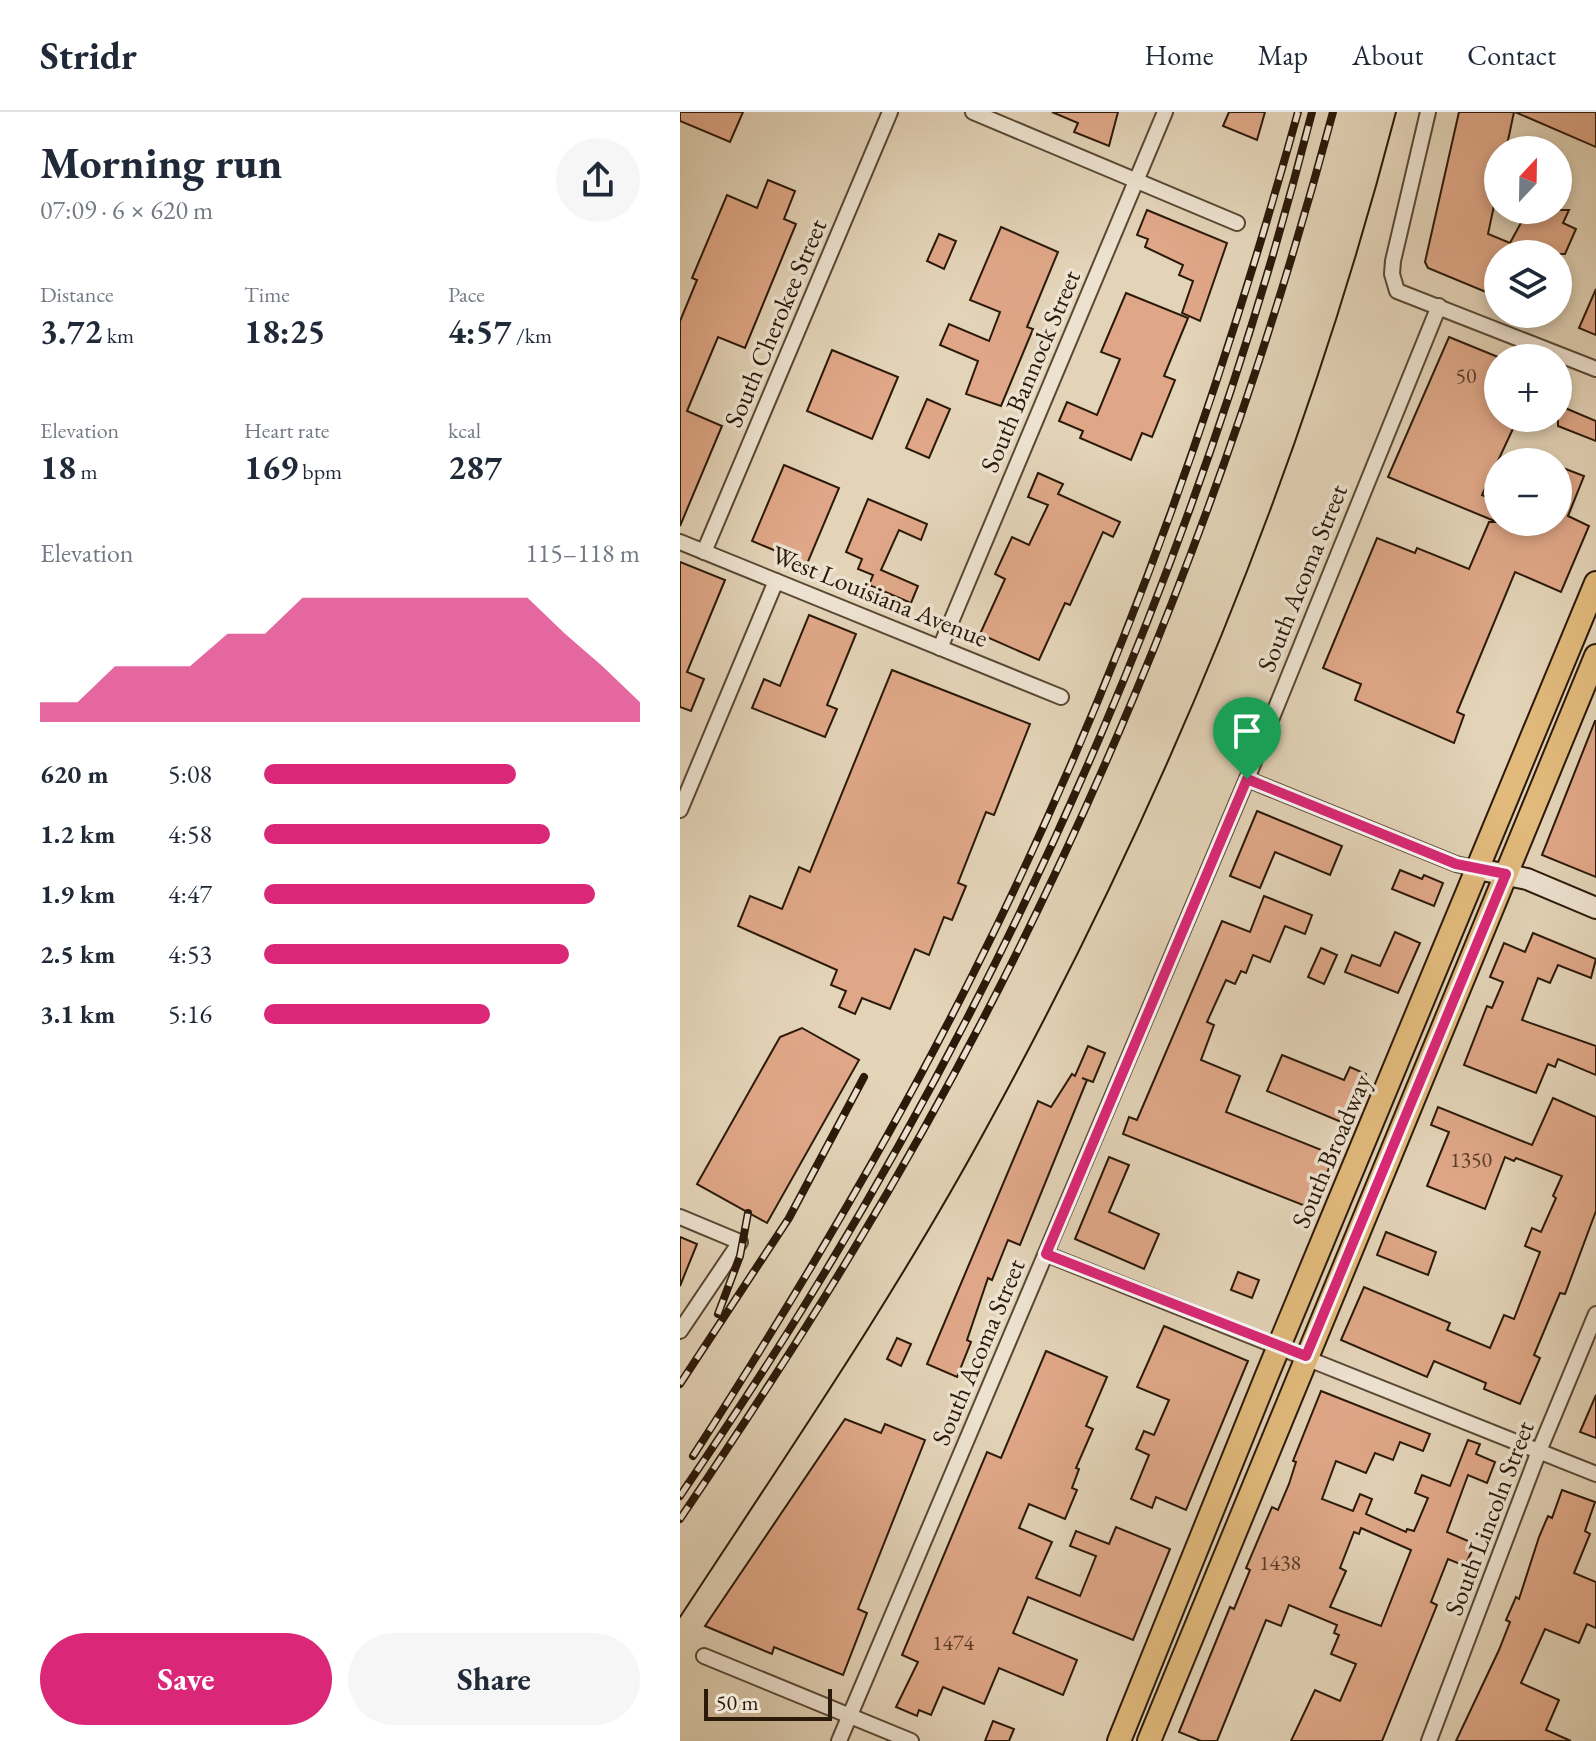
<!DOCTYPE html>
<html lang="en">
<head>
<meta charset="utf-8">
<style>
  :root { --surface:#fff; --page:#f6f6f7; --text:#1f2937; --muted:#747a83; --line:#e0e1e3; --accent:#db2777 }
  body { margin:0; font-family:"EB Garamond",serif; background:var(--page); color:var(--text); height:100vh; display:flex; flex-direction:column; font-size:30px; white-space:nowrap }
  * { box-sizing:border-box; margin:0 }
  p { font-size:26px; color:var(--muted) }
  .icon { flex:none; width:44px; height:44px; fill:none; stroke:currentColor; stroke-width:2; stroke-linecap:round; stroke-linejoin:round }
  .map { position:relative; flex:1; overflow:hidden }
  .sheet { display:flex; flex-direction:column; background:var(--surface); width:680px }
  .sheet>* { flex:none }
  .needle { width:52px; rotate:22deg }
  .controls { position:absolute; left:804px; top:24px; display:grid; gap:16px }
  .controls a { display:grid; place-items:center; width:88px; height:88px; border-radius:50%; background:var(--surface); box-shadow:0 4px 12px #0003; font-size:40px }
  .scale { position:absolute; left:24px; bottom:20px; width:128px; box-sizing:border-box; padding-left:8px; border:4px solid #2b1909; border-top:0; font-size:22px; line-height:28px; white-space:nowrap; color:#2b1909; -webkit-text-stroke:6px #ede2d0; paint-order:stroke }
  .pin { position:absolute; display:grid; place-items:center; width:68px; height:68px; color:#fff; margin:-82px -34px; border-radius:50% 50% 50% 0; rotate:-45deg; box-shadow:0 0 8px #0007 }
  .pin .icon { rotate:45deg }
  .round { display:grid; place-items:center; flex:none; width:84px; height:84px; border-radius:42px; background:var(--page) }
  .head { display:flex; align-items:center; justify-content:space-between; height:136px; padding:0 40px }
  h1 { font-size:44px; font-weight:700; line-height:60px }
  .stats { display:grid; grid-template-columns:repeat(3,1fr); gap:12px; height:136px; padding:8px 40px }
  .stats div { display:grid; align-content:center }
  .stats b { font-size:34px; font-weight:700 }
  .stats small { font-size:22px; font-weight:400 }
  .stats p { font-size:22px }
  .chart { height:224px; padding:16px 40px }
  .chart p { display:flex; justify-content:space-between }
  .chart svg { width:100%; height:144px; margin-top:8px; fill:var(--accent); opacity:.7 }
  .primary-button { display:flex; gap:16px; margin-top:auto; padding:16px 40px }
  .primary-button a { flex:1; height:92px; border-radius:48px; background:var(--accent); color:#fff; font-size:32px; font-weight:700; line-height:92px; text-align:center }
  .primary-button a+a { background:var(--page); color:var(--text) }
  ul { padding:0 40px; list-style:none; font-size:26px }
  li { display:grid; grid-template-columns:128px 96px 1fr; align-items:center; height:60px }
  li i { height:20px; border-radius:10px; background:var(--accent) }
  header { display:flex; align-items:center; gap:48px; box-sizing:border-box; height:112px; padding:0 40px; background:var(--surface); border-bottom:2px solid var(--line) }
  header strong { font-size:38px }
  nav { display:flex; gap:44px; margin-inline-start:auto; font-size:28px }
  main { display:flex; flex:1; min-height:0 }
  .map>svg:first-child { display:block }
  .building { fill:#dfa787; stroke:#2b1909; stroke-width:2; fill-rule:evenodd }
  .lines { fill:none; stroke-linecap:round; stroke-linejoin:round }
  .street-casing { stroke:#594834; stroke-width:18 }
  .secondary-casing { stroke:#2b1909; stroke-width:24 }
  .primary-casing { stroke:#2b1909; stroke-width:26 }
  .street { stroke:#ede2d0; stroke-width:14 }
  .secondary { stroke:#ede2d0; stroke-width:20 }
  .primary { stroke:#e2ba7c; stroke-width:22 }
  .tram { stroke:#2b1909; stroke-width:2 }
  .rail-casing { stroke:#2b1909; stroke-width:8 }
  .rail { stroke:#ede2d0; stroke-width:5; stroke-dasharray:15; stroke-linecap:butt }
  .route-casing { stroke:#fff; stroke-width:16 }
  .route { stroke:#db2777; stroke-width:10 }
  .labels { text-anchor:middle; stroke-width:7; stroke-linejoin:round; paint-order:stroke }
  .number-label { font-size:22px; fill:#583c28 }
  .street-label { font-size:26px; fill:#2b1909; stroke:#ede2d0 }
</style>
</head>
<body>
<header>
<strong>Stridr</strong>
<nav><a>Home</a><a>Map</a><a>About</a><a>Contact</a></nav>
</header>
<main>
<section class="sheet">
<div class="head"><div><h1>Morning run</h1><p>07:09 · 6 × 620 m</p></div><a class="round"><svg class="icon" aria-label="share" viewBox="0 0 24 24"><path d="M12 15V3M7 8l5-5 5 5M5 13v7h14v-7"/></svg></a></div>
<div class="stats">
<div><p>Distance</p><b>3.72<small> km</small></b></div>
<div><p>Time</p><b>18:25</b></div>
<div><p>Pace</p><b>4:57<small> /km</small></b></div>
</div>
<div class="stats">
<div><p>Elevation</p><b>18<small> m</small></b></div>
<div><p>Heart rate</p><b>169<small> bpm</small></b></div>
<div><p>kcal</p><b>287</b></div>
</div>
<div class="chart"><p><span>Elevation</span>115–118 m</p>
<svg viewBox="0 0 160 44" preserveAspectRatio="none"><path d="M0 44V38L10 38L20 27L30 27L40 27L50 17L60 17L70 6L80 6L90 6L100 6L110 6L120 6L130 6L140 17L150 27L160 38V44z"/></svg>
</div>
<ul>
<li><b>620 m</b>5:08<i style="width:67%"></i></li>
<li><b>1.2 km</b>4:58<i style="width:76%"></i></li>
<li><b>1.9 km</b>4:47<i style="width:88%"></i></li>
<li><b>2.5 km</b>4:53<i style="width:81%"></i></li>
<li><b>3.1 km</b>5:16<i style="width:60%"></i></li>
</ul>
<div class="primary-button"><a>Save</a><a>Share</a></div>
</section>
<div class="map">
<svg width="916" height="1629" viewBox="0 0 916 1629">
  <rect width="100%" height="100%" fill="#e3d3b7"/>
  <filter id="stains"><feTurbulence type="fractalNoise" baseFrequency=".0025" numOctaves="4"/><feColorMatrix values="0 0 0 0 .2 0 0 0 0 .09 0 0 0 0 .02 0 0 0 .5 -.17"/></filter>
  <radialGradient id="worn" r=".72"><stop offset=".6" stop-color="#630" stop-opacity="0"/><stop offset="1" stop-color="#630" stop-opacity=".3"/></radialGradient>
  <!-- building -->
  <g class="building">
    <path d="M0,0H63L50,30L0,9Z"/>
    <path d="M372,0H438L429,34L394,20L398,11Z"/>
    <path d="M549,0H585L577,28L543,14Z"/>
    <path d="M779,0H834L826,38H818V75L808,122L830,131L848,98H889L883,111L896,117L885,142H818V185L748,156L745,150Z"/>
    <path d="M835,0H916V35Z"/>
    <path d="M88,68L115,79L104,107L116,112L65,236L38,225L7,299L42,314L0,414V209L17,168L12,166L47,83L77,96Z"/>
    <path d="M467,98L547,131L520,209L502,201L513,169L499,163L503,153L465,135L468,127L457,123Z"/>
    <path d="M321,115L378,140L347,215L353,217L321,294L286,282L298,249L260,233L269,212L309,229L320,200L290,188Z"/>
    <path d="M259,122L276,129L264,157L247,149Z"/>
    <path d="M916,177V223L899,216Z"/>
    <path d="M446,181L508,206L484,264L495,268L472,325L462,321L451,348L400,326L403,319L379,309L387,290L417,303L440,247L421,240Z"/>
    <path d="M769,225L818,245V306H838L802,383L818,390V410H878V354L904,364L888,404L909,414L881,480L835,460L777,600L784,603L774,631L675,588L681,572L643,556L697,426L735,441L737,436L789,457L809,410H817L708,365Z"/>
    <path d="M152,238L218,265L192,327L127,299Z"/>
    <path d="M247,287L270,297L249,346L226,336Z"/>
    <path d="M878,293L916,309V329L878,314Z"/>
    <path d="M104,353L159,376L127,452L72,429Z"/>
    <path d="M358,361L383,372L378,382L440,410L433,425L423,420L390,493L385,491L359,548L300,522L325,467L315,462L332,425L349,433L368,393L348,385Z"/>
    <path d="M188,387L247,412L241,428L219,418L201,458L238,474L231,491L189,473L193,463L178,457L182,447L166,440Z"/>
    <path d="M0,450L45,468L7,560L24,567L11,599L0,595Z"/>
    <path d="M129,503L176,522L147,593L157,597L145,625L72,596L84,567L100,574Z"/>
    <path d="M212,558L350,612L314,703L306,700L278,771L286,774L272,808L264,805L249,843L235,837L210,897L182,886L175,902L159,895L166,879L151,873L157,858L58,814L70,784L102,797L119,755L130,760Z"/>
    <path d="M915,609H916V765L862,743Z"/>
    <path d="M577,699L662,734L650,763L595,740L580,776L550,764Z"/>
    <path d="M720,758L742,767L744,763L763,771L754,794L712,777Z"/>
    <path d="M584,784L632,803L625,822L605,814L590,850L573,843L566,861L561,859L555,872L546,868L527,910L534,913L521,948L560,964L546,1000L654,1043L633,1097L443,1022L449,1005L457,1008L542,809L570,820Z"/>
    <path d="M715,820L740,831L718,881L665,860L672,843L700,854Z"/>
    <path d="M853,821L916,847L911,866L878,853L870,871L858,866L842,908L916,934V963L878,947L875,955L868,952L856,981L784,953L807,894L812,896L823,870L810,865L824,831L845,840Z"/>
    <path d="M641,836L657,843L644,872L628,865Z"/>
    <path d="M122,916L179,948L87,1111L17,1072L100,925Z"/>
    <path d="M408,934L425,941L413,970L402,966L407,968L340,1133L328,1128L312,1168L308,1166L287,1228L291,1230L277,1265L247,1252L358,989L371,995L392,962L395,964Z"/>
    <path d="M602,943L664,968L670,955L686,962L666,1012L587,979Z"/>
    <path d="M873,986L916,1005V1099L885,1182L880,1181L854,1243L860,1246L840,1292L804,1277L806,1271L754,1249L747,1265L661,1228L684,1175L770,1211L767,1218L810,1236L824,1203L834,1207L860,1140L845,1134L852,1116L861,1120L876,1086L873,1084L882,1064L836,1046L834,1049L825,1045L805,1097L747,1074L769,1020L751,1013L758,995L852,1033Z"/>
    <path d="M429,1045L449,1053L429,1100L479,1122L464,1157L395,1127Z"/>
    <path d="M706,1120L756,1140L748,1163L697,1143Z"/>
    <path d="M0,1125L17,1132L0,1174Z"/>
    <path d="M558,1160L579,1168L572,1186L551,1178Z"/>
    <path d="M484,1214L568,1249L506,1398L476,1385L472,1396L451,1387L469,1343L456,1337L464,1319L474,1323L489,1288L457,1275Z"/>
    <path d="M217,1226L231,1232L221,1254L207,1247Z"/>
    <path d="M366,1239L427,1265L406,1314L413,1317L396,1356L399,1357L392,1376L397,1378L385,1407L349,1392L339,1416L372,1430L356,1466L400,1484L416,1444L390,1434L396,1419L429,1432L436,1415L490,1437L453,1528L348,1485L333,1521L397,1548L383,1583L319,1556L304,1592L263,1575L251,1603L239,1598L237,1604L216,1595L238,1550L222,1543L307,1340L321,1346Z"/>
    <path d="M641,1279L750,1322L743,1339L720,1330L713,1348L695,1341L686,1361L656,1349L642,1387L673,1399L680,1382L692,1387L686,1402L726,1420L727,1417L734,1419L748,1386L735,1381L742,1363L770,1374L788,1328L800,1332L796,1342L815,1350L807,1371L788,1363L767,1420L795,1432L785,1454L768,1447L751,1490L757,1493L702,1629H611L635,1578L660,1589L676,1552L651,1542L659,1523L654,1521L657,1513L609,1493L601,1514L586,1508L537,1629H521L499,1620L550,1495L554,1497L570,1458L566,1456L592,1395L598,1398L609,1372L616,1350L613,1349ZM681,1416L731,1438L701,1514L650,1495L666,1459L660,1456L674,1420L679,1422Z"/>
    <path d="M916,1283V1326L900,1320Z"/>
    <path d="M165,1307L201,1321L205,1312L245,1328L178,1497L187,1501L163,1563L94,1535L92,1542L25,1514Z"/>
    <path d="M882,1378L915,1390L905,1419L910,1422L894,1461L916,1470V1516L907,1512L899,1531L865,1517L841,1571L879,1588L866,1618L891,1629H776L819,1538L830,1510L826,1508L836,1485L839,1487L859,1425L868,1404L872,1406Z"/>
    <path d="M313,1609L334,1617L329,1629H305Z"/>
  </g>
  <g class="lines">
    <defs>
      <g id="street">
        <path d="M293,0L557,111"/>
        <path d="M748,0L713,149L712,162L717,179L916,257"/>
        <path d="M0,430L381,585"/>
        <path d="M24,440L210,0"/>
        <path d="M260,536L485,0"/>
        <path d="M567,667L776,752L798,757"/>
        <path d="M0,698L96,469"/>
        <path d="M0,1105L60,1130L0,1219"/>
        <path d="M366,1142L916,1362"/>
        <path d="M24,1544L231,1629"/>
        <path d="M159,1629L567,667L759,194"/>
        <path d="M749,1629L859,1339L916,1202"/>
      </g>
      <path id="secondary" d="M798,757L847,767L916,796"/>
      <g id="primary">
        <path d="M439,1629L587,1263L916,471"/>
        <path d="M469,1629L916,544"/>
      </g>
    </defs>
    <!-- street casing -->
    <use href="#street" class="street-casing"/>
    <!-- secondary casing -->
    <use href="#secondary" class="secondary-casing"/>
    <!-- primary casing -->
    <use href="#primary" class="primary-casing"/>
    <!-- street -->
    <use href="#street" class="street"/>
    <!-- secondary -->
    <use href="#secondary" class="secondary"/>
    <!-- primary -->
    <use href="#primary" class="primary"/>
    <!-- tram -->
    <path class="tram" d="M0,1505C106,1343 216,1183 308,1013C483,693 624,353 716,0"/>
    <defs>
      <g id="rail">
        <path d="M38,1202L60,1144L68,1101"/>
        <path d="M0,1272L109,1106L184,965"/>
        <path d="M13,1344C114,1188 210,1028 293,862C432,586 536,297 618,0"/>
        <path d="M0,1384C40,1325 80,1265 118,1204C349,833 524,424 632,0"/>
        <path d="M0,1407C60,1318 119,1229 174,1137C387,785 547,397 653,0"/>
      </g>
    </defs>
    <!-- rail casing -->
    <use href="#rail" class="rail-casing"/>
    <!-- rail -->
    <use href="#rail" class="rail"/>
  </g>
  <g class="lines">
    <defs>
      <path id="route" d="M567,667L776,752L826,762L626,1244L366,1142Z"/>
    </defs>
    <!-- route casing -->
    <use href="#route" class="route-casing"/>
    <!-- route -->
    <use href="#route" class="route"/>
  </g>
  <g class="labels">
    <!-- number labels -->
    <g class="number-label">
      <text x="786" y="271">50</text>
      <text x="791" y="1055">1350</text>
      <text x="600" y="1458">1438</text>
      <text x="273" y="1538">1474</text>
    </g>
    <!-- street labels -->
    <g class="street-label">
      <text transform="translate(95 211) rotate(-67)" y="9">South Cherokee Street</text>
      <text transform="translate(350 259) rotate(-67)" y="9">South Bannock Street</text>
      <text transform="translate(622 466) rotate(-68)" y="9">South Acoma Street</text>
      <text transform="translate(200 484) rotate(22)" y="9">West Louisiana Avenue</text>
      <text transform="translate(651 1039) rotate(-67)" y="9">South Broadway</text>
      <text transform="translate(298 1240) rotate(-67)" y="9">South Acoma Street</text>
      <text transform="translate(809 1406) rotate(-69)" y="9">South Lincoln Street</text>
    </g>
  </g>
  <rect width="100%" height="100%" filter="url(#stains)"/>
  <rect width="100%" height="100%" fill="url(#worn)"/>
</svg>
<div class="controls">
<a><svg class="needle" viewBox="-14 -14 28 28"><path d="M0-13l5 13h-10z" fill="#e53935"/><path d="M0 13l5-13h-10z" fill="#747a83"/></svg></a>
<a><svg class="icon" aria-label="layers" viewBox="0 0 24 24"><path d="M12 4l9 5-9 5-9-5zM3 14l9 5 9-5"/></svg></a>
<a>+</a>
<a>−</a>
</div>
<div class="scale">50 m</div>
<div class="pin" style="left:567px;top:667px;background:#1e9e55"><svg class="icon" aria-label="arrive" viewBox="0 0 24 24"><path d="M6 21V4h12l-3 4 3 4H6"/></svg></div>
</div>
</main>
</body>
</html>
